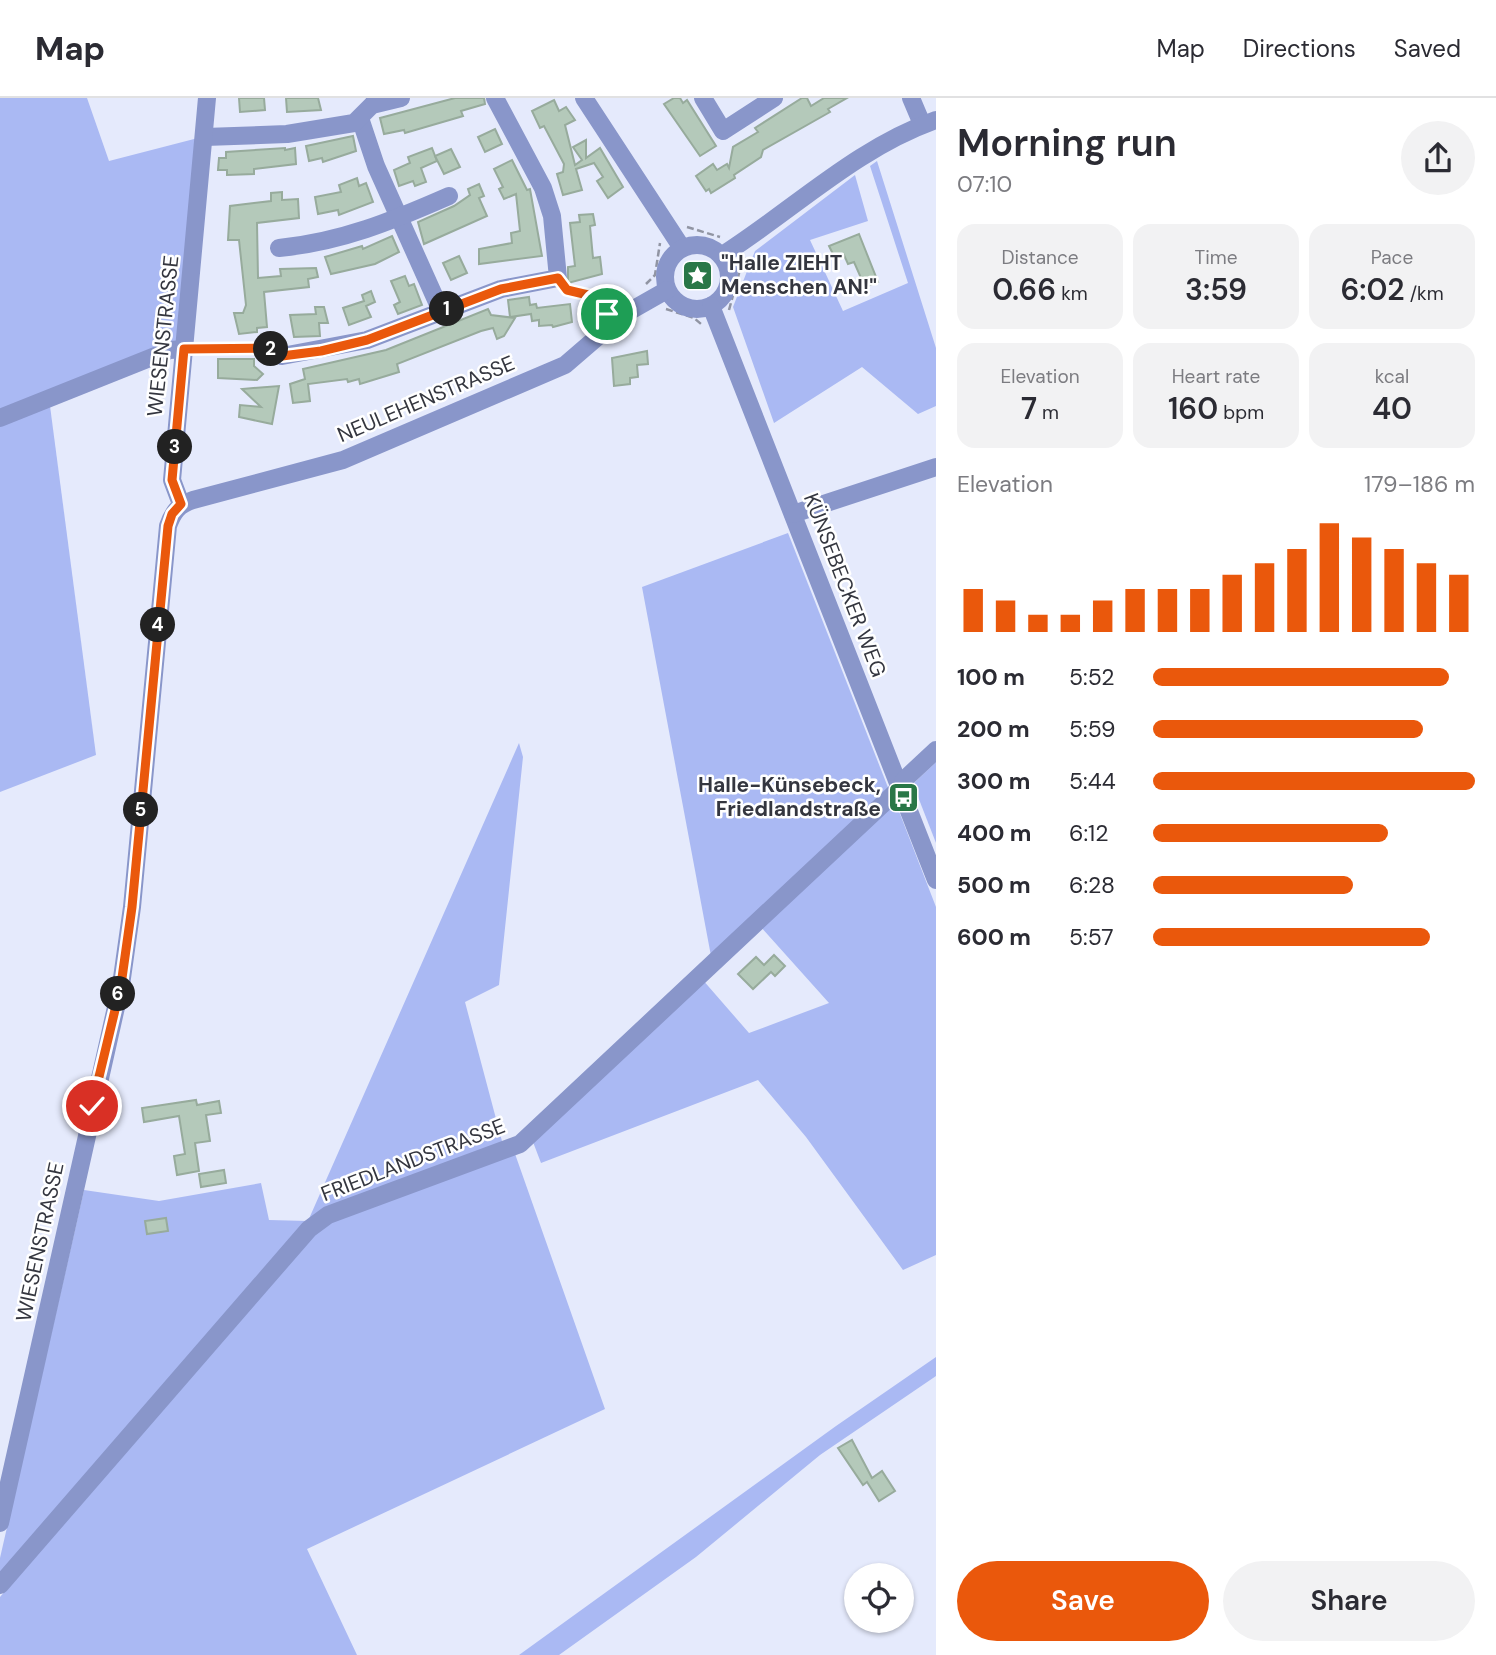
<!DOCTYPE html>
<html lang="en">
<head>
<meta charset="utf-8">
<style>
  :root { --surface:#fff; --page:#f2f2f3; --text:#2b2b33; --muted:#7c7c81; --line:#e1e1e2; --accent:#ea580c }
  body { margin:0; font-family:"DM Sans",sans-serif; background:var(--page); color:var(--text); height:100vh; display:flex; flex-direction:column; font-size:26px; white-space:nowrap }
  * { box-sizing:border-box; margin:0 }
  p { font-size:23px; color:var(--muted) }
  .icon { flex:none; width:38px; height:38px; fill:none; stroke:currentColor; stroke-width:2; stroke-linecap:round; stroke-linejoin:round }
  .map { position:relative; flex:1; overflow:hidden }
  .side { display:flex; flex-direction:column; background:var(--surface); width:560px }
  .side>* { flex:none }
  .tools { position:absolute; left:844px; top:1465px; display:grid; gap:14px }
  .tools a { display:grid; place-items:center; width:70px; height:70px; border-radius:50%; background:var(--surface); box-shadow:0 2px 5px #0004; font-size:35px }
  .pin { position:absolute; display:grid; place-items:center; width:60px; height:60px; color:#fff; margin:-30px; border:4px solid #fff; border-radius:50%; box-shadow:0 2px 7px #0007 }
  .km { position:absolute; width:35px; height:35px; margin:-18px; border-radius:50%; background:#222; color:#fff; font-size:19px; line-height:35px; text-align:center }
  .round { display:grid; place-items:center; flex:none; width:74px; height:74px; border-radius:37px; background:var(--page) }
  .overview { display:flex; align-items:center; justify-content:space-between; height:119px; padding:0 21px }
  h1 { font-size:38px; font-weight:600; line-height:52px }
  .stats { display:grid; grid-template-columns:repeat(3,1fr); gap:10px; height:119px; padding:7px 21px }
  .stats div { display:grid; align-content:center; border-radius:18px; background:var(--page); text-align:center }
  .stats b { font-size:30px; font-weight:600 }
  .stats small { font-size:19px; font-weight:400 }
  .stats p { font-size:19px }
  .chart { height:196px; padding:14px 21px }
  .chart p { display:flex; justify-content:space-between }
  .chart svg { width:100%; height:126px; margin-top:7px; stroke:var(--accent); stroke-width:6 }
  .cta { display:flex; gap:14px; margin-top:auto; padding:14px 21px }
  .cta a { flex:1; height:80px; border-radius:42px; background:var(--accent); color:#fff; font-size:28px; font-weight:600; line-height:80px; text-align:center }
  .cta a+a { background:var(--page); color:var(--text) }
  ul { padding:0 21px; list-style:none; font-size:23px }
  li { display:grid; grid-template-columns:112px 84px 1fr; align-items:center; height:52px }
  li i { height:18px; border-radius:9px; background:var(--accent) }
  header { display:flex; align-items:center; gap:42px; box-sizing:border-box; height:98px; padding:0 35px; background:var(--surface); border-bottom:2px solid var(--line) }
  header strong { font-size:33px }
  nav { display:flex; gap:38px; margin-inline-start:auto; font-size:24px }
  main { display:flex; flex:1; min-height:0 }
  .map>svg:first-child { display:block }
  .green { fill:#aab9f3 }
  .building { fill:#b4c9ba; stroke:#97ab9c; stroke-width:2 }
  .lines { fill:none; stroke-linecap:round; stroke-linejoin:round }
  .path { stroke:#9195a3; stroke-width:2.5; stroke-dasharray:7 3.5; stroke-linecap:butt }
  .minor { stroke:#8996ca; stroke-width:18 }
  .route-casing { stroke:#fff; stroke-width:14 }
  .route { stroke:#ea580c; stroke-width:9 }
  .labels { text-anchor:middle; stroke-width:5; stroke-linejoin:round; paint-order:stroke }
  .poi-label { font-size:21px; font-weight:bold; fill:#34363f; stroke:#fff; text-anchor:start }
  .street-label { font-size:21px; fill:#34363f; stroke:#fff }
</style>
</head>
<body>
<header>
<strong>Map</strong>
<nav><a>Map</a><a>Directions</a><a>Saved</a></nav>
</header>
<main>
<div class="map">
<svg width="936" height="1557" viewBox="0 0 936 1557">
  <rect width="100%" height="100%" fill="#e5eafc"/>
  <!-- green -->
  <g class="green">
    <path d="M0,0H87L109,63L198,40L178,244L0,313Z"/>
    <path d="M877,63L936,250V308L918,316L862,269L774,325L733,209L755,153L855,77L868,123L810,142L843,213L908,185L870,68Z"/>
    <path d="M50,308L96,657L0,694V328Z"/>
    <path d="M788,435L889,692L711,858L642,489Z"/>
    <path d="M519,645L523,659L499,887L465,904L503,1047L326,1112L0,1478V1460L84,1092L159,1103L261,1085L269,1122L308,1123Z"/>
    <path d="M936,664V745L913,686Z"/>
    <path d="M895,703L936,809V1157L903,1172L806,1039L758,982L541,1065L533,1044L702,881L749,935L829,905L759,827Z"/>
    <path d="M514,1053L605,1311L307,1451L357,1557H0V1499L305,1143L325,1125Z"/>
    <path d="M936,1259V1278L820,1357L696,1459L559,1557H519L836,1328Z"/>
  </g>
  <!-- building -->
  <g class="building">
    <path d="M239,0H264L265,12L240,14Z"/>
    <path d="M286,0H318L321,12L287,14Z"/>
    <path d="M455,0H484L485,6L461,13L463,18L453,21L405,35L404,32L384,36L380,20Z"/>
    <path d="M674,0H680L683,5L687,2L716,48L700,58L664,6Z"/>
    <path d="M802,0H807L811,8L824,0H847L828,11L830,14L763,52L761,59L734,77L735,80L711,95L709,91L706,93L696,78L713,66L717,72L727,66L729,70L733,49L758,34L755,30Z"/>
    <path d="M554,2L559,13L566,9L575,22L565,27L575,67L582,62L573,49L586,42V60L600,50L623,89L608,100L597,83L603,79L594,65L576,71L582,92L563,97L557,76L563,74L564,66L544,28L540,30L532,13Z"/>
    <path d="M495,31L502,46L485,54L478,39Z"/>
    <path d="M353,38L356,53L323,64L322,60L309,63L306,48Z"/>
    <path d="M285,50V52L295,50L296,66L254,71V76L227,77V72H218L219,60H226V54Z"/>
    <path d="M432,50L437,63L421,70L426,84L415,88L413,83L399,88L394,72L410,65L408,59Z"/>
    <path d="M451,51L460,69L444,76L435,58Z"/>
    <path d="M512,62L527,92L530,91L542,158L479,166V151L512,145L511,135L520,133L516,96L504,101L499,91L503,89L494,71Z"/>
    <path d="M357,80L359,88L366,85L373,104L339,117L338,112L318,116L315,99L341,94L339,87Z"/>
    <path d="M479,86L484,98L479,100L487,118L424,146L418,124L454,108L470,97L468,91Z"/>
    <path d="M282,94V102L298,101L299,120L257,125L258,180L281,178L280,171L316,170L318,179L308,181L309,189L264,194L267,229L257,230V234L239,236L234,215H243L246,207L239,142H228L230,108L271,103V95Z"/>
    <path d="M593,116L595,127L590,128L593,160L600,159L602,176L568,185V169L575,168L570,125L580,124L579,117Z"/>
    <path d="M859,136L878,184L865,189L854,164L848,166L844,157L835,160L829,148Z"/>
    <path d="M392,138L399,154L375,166L331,176L325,159L362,148L363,151Z"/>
    <path d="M459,158L467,175L451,182L443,165Z"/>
    <path d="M405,178L409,188L414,186L422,207L398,216L394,207L400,204L391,183Z"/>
    <path d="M371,193L375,204L366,208L371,219L349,227L343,210L364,203L362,197Z"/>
    <path d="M529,199L530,207L536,206L537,210L570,206L572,224L553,229L552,227L539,228V222L532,223L531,216L510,219L508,202Z"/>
    <path d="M315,209H324L328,225H319L320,238L294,239L290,217L316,216Z"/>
    <path d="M488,211L491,217L515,220L504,238L497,241L493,230L481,233L397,266L399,274L360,286L359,281L348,284L347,281L308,286L310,303L293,305L290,286L305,281L303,271L386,252Z"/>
    <path d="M647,253L648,266L637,267L638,279L630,280V286L614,288L612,260Z"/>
    <path d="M218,261H254V268L263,276L257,282L218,280Z"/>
    <path d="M279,288L272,326L239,319L240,307L261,309L242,291Z"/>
    <path d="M774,857L785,868L775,878L771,874L753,891L738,876L756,859L764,867Z"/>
    <path d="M196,1002L197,1007L219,1003L221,1015L206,1017L210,1043L195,1045L199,1073L177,1077L174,1058L185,1056L179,1018L144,1024L142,1010Z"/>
    <path d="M224,1072L226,1085L201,1089L199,1076Z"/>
    <path d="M166,1120L168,1133L147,1136L145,1123Z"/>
    <path d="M852,1342L872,1380L882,1373L895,1393L879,1403L867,1384L863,1387L838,1350Z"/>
  </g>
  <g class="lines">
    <!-- path -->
    <g class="path">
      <path d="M687,129L720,139"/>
      <path d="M646,186L655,177L660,145"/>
      <path d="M566,191L601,200L600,210L604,213"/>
      <path d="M666,211L694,220L701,226"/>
      <path d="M729,212L741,168L747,160"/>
      <path d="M200,251H270"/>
    </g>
    <!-- minor -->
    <g class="minor">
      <path d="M584,0L682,150"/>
      <path d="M703,0L723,33L774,0"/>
      <path d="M911,0L922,26"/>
      <path d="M360,20L376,68L441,213"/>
      <path d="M205,39L287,36L354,25L372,7L401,0"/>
      <circle cx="697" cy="179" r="32"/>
      <path d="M279,150C341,144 392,123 449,98"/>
      <path d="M721,158C792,113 856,50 936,22"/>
      <path d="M711,208L936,782"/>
      <path d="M282,258L367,242L501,191L558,180L552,118L543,90L495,0"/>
      <path d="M0,320L170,252L184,251"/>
      <path d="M181,406L172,382L207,0"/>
      <path d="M793,416L936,369"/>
      <path d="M0,1425L121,887L132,809L168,428C173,414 178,407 193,402L343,362L565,267L623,217L667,192"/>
      <path d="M0,1487L309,1131L328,1117L520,1046L900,690L905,681L936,652"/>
    </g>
  </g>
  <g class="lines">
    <defs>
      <path id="route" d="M92,1008L121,887L132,809L168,428L172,416L181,406L172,382L184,251L269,250L282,258L321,253L367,242L501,191L558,180L567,192L601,200L600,210L607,216"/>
    </defs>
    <!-- route casing -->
    <use href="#route" class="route-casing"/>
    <!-- route -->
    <use href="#route" class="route"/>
  </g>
  <!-- icons -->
  <defs>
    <symbol id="sight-square" viewBox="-11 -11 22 22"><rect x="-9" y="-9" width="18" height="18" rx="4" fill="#297747" stroke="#fff"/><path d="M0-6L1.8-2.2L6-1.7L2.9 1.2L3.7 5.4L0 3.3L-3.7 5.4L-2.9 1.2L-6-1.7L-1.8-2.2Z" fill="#fff"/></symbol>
    <symbol id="bus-square" viewBox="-11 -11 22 22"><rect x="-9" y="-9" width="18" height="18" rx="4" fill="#297747" stroke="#fff"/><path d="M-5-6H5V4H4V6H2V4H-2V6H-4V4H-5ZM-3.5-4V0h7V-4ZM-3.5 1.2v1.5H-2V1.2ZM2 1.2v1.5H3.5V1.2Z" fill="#fff"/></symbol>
  </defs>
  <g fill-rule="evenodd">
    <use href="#sight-square" x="680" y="160" width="35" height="35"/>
    <use href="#bus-square" x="886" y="682" width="35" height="35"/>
  </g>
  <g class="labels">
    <!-- poi labels -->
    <g class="poi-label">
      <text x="721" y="172">"Halle ZIEHT<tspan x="721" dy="24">Menschen AN!"</tspan></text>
      <text x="881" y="694" text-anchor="end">Halle-Künsebeck,<tspan x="881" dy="24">Friedlandstraße</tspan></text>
    </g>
    <!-- street labels -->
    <g class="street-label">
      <text transform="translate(163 238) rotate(-84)" y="7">WIESENSTRASSE</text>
      <text transform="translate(426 301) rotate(-23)" y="7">NEULEHENSTRASSE</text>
      <text transform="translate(845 487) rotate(69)" y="7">KÜNSEBECKER WEG</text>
      <text transform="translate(413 1062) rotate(-21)" y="7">FRIEDLANDSTRASSE</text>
      <text transform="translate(40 1144) rotate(-78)" y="7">WIESENSTRASSE</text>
    </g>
  </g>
</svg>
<div class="tools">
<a><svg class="icon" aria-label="locate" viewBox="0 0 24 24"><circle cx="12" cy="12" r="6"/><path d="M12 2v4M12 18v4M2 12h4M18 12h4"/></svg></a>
</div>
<div class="pin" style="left:607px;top:216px;background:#1e9e55"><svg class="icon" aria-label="arrive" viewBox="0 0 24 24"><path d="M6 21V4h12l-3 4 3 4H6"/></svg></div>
<div class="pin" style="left:92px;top:1008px;background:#d93025"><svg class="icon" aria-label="check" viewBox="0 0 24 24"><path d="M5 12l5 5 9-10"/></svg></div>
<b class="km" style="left:447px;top:211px">1</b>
<b class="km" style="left:271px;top:251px">2</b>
<b class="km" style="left:175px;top:349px">3</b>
<b class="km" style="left:158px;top:527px">4</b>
<b class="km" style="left:141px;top:712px">5</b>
<b class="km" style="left:118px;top:896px">6</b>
</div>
<section class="side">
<div class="overview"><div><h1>Morning run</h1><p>07:10</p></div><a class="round"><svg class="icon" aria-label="share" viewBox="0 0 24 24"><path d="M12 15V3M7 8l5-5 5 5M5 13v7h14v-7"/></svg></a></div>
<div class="stats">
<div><p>Distance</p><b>0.66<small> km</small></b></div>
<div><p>Time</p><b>3:59</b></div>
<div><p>Pace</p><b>6:02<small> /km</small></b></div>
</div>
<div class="stats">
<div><p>Elevation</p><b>7<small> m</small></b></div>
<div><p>Heart rate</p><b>160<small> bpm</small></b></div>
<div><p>kcal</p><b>40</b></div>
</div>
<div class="chart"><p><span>Elevation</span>179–186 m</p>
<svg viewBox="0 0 160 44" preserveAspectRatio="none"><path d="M5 44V29M15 44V33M25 44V38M35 44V38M45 44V33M55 44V29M65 44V29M75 44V29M85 44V24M95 44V20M105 44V15M115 44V6M125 44V11M135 44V15M145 44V20M155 44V24"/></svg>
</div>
<ul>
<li><b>100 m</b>5:52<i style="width:92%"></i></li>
<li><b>200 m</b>5:59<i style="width:84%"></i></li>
<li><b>300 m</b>5:44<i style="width:100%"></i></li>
<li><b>400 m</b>6:12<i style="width:73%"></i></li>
<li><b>500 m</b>6:28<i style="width:62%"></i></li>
<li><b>600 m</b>5:57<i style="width:86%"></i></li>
</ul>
<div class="cta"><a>Save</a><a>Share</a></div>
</section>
</main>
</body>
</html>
